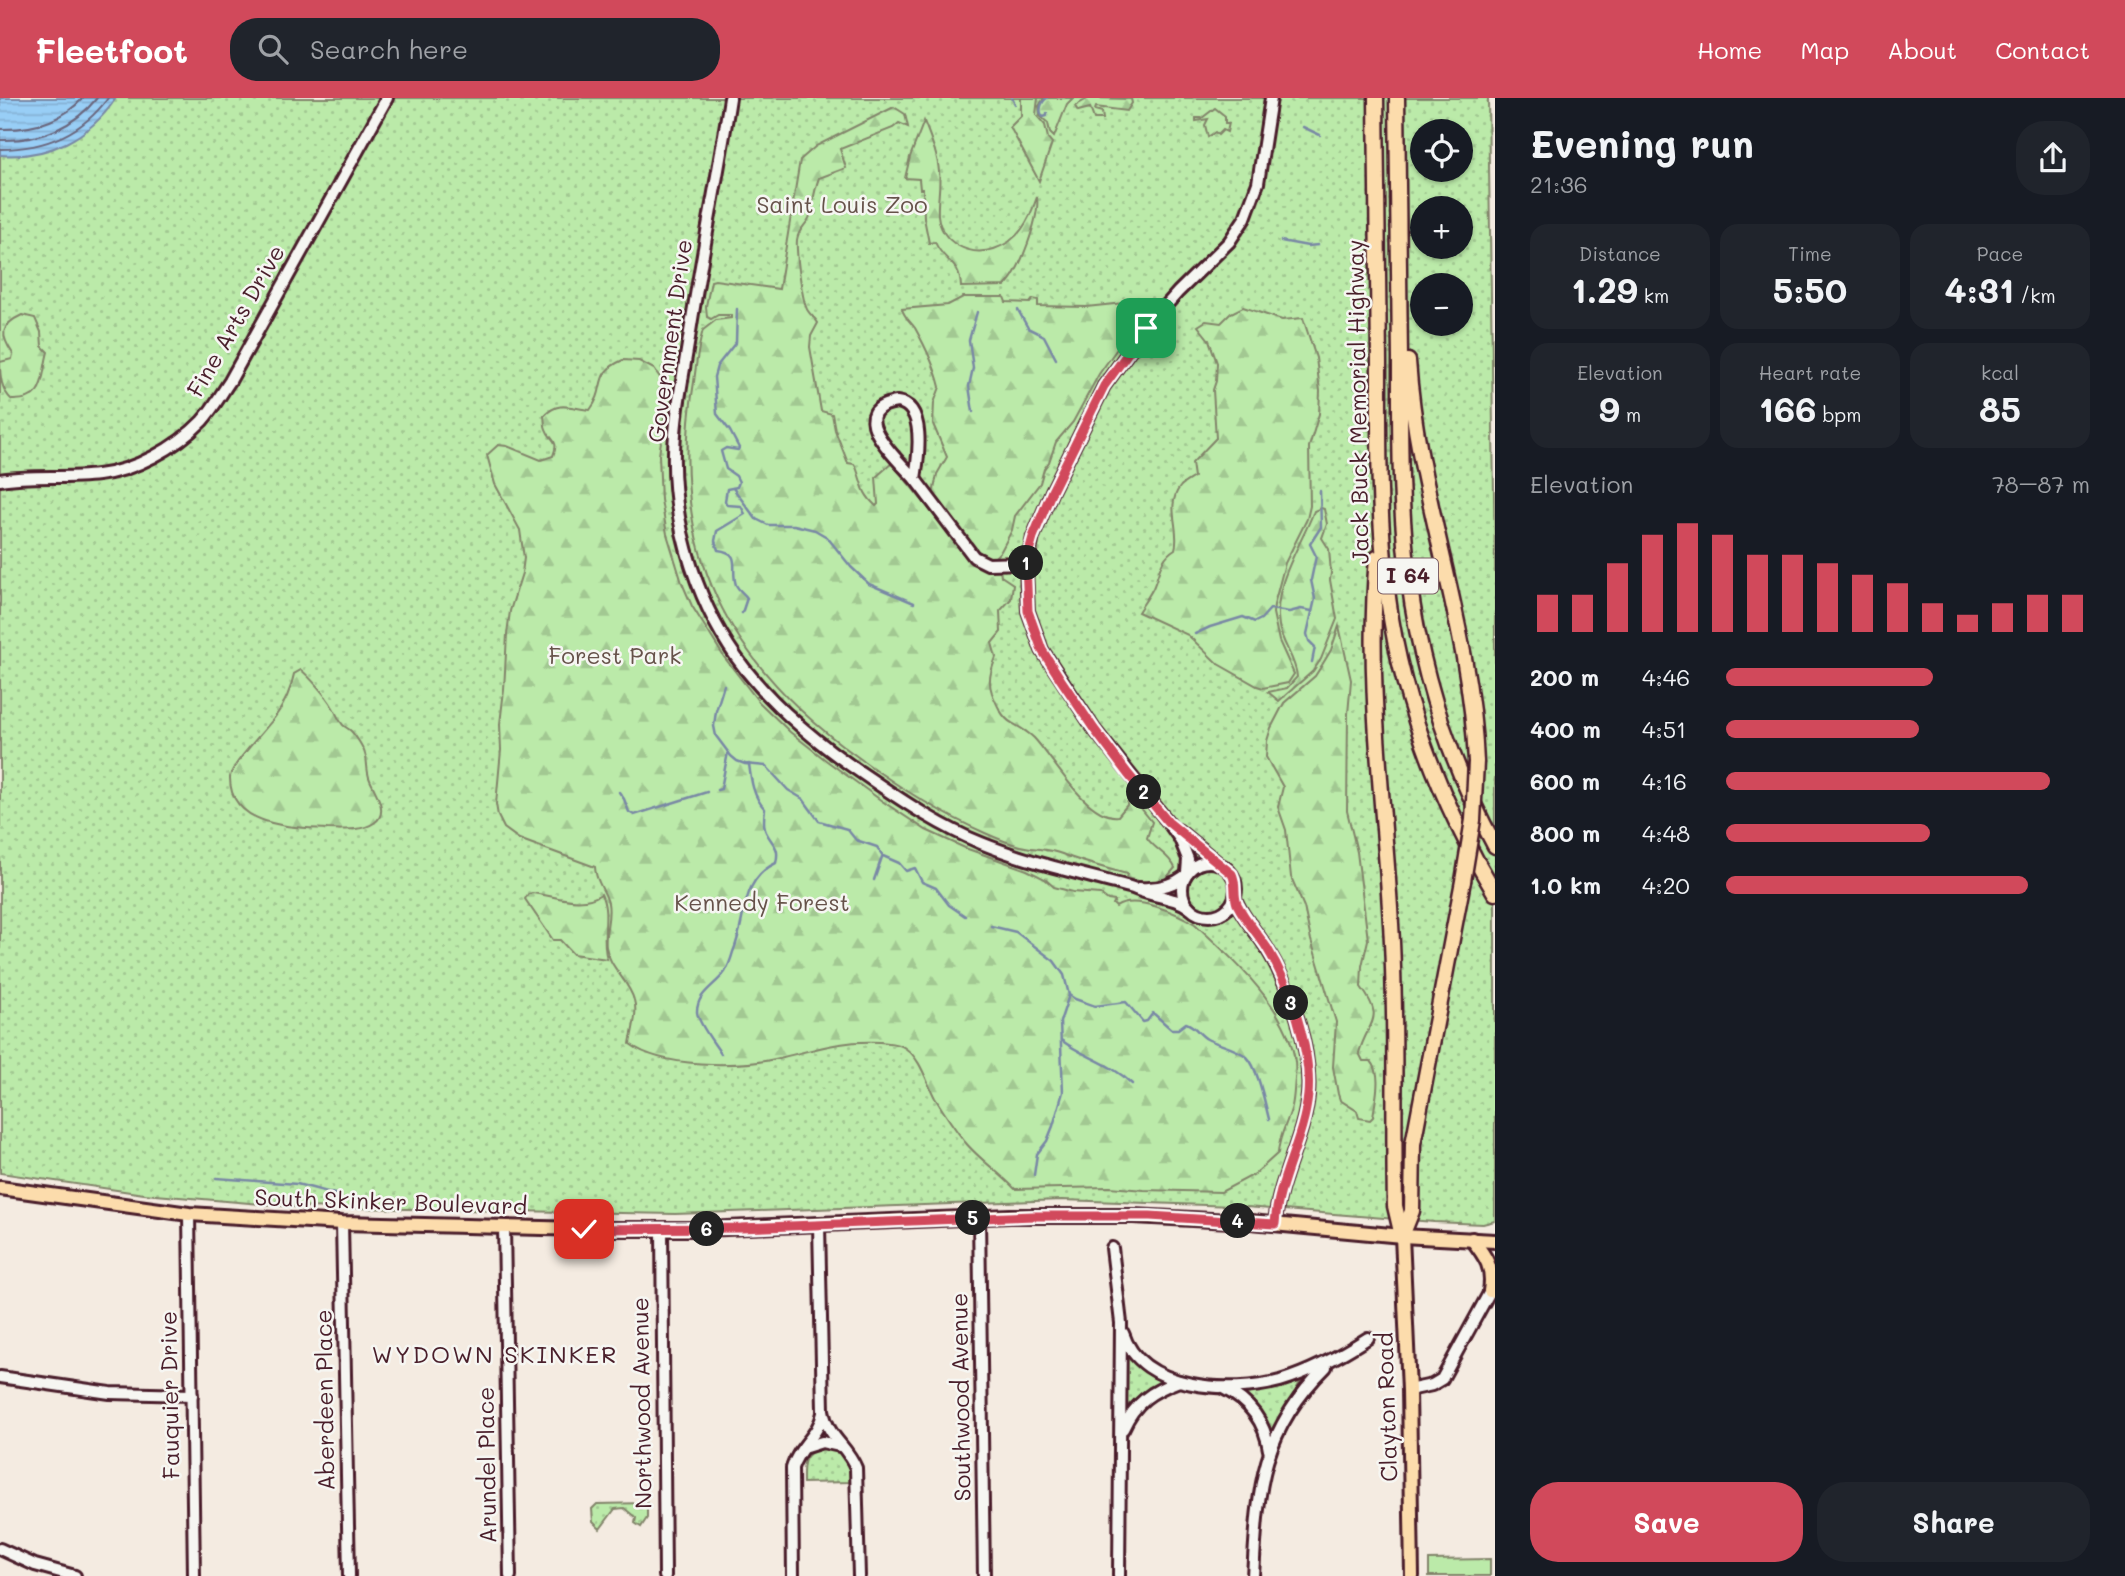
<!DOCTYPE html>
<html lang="en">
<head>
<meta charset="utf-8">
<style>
  :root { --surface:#171b24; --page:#20242c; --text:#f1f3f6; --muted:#9ea1a6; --accent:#d1495b }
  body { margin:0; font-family:Mali,sans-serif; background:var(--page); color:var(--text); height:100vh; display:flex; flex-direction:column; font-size:26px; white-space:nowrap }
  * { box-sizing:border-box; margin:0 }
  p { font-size:23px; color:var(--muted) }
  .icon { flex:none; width:38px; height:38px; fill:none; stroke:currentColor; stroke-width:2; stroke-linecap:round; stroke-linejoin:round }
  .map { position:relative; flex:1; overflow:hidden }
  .details { display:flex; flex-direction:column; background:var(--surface); width:630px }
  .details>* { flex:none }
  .buttons { position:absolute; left:1410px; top:21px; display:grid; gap:14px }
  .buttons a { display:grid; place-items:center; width:63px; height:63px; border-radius:50%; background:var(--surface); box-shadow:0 2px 5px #0004; font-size:35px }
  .pin { position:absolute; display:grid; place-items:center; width:60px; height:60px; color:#fff; margin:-30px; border-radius:14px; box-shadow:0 4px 10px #0006 }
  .km { position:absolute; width:35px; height:35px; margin:-18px; border-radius:50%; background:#222; color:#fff; font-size:19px; line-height:35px; text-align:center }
  .round { display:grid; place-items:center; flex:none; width:74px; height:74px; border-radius:28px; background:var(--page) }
  .headline { display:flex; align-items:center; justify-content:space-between; height:119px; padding:0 35px }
  h1 { font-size:38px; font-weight:700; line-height:52px }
  .stats { display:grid; grid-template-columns:repeat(3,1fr); gap:10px; height:119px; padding:7px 35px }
  .stats div { display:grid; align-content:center; border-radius:18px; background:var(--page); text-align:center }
  .stats b { font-size:35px; font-weight:700 }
  .stats small { font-size:19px; font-weight:400 }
  .stats p { font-size:19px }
  .chart { height:196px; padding:14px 35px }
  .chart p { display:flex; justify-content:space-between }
  .chart svg { width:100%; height:126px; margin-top:7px; stroke:var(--accent); stroke-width:6 }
  .primary-button { display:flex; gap:14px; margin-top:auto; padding:14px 35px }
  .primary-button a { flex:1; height:80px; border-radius:28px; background:var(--accent); color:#fff; font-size:28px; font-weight:700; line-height:80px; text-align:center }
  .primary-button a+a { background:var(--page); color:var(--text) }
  ul { padding:0 35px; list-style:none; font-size:23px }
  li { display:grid; grid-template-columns:112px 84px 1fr; align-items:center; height:52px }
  li i { height:18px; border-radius:9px; background:var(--accent) }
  header { display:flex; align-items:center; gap:42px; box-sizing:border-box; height:98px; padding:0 35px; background:var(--accent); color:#fff }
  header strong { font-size:33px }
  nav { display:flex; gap:38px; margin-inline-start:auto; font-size:24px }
  .search { width:490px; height:63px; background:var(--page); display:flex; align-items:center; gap:18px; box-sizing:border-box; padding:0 24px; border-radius:28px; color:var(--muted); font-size:26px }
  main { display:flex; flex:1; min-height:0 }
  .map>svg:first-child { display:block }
  .grass { fill:url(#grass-dots); stroke:#82846a; stroke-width:2; fill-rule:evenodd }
  .forest { fill:url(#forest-firs); stroke:#82846a; stroke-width:2 }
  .garden { fill:#bbeaa9; stroke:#82846a; stroke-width:2 }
  .water { fill:url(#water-rules); stroke:#7988a5; stroke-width:2 }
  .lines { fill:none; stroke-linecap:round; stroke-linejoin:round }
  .shore { stroke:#69657c; stroke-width:2 }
  .stream { stroke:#7988a5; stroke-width:2.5 }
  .minor-casing { stroke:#4a1f2b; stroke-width:16 }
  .major-casing { stroke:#4a1f2b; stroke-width:18 }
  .highway-casing { stroke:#4a1f2b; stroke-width:19 }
  .minor { stroke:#f6f6f2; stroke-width:10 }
  .major { stroke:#fcdcac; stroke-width:12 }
  .highway { stroke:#fcdcac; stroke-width:14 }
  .highway-bridge-casing { stroke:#4a1f2b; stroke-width:19; stroke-linecap:butt }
  .highway-bridge { stroke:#fcdcac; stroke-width:14 }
  .route-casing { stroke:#fff; stroke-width:14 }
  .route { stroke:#d1495b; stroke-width:9 }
  .labels { text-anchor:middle; stroke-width:5; stroke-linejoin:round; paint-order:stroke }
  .shield { fill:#f6f6f2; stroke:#7e6067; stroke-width:2 }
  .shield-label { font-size:21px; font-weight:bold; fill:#4a1f2b }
  .park-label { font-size:23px; fill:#66524a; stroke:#f6f6f2 }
  .street-label { font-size:23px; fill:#4a1f2b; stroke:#f6f6f2 }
  .neighbourhood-label { font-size:24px; letter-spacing:2px; fill:#4a1f2b; stroke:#f6f6f2 }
</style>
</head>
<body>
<header>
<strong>Fleetfoot</strong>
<div class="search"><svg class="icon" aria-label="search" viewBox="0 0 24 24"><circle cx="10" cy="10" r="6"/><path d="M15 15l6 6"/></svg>Search here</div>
<nav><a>Home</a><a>Map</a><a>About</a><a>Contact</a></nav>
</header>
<main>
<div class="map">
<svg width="1495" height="1478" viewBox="0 0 1495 1478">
  <defs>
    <pattern id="grass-dots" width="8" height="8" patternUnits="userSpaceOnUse" patternTransform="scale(1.75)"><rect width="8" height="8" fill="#bbeaa9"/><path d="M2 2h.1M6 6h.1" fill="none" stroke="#a2c892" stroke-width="1.8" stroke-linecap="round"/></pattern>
    <pattern id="forest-firs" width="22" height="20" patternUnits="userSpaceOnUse" patternTransform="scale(1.75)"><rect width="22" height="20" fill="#bbeaa9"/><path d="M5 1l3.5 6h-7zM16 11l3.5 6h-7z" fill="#a2c892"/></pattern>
    <pattern id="water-rules" width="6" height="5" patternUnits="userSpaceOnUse" patternTransform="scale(1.75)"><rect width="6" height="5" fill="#98cef6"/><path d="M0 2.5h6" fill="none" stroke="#84b0d3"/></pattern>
  </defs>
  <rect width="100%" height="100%" fill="#f4ebe1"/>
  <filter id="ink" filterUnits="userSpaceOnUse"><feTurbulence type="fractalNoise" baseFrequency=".0143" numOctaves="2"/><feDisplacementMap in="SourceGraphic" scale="14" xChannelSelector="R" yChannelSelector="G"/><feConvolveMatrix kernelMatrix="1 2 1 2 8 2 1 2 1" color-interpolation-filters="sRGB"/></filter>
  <g filter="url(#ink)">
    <!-- grass -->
    <g class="grass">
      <path d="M0,0H1488L1495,463V1123L1483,1126L1434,1124L1234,1108L1062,1102L675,1116L296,1109L144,1096L0,1075ZM1423,33H1461V72H1423ZM1423,110H1461V149H1423ZM1423,187H1461V226H1423Z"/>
      <path d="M1127,1251L1164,1282L1149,1289L1127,1308L1125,1252Z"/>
      <path d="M1303,1279L1273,1333H1269L1259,1311L1242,1294Z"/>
      <path d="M820,1350C843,1350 850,1363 851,1384L803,1385C803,1367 801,1357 820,1350Z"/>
      <path d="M647,1405V1420L641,1429L635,1425L636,1420L624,1410L615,1411L600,1431L593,1424L592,1411L597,1406Z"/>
    </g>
    <!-- forest -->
    <g class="forest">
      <path d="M1021,0H1038L1036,17L1045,27L1048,40L1052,45L1039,83L1010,29L1021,18Z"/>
      <path d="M1044,0H1073L1067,6L1054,39L1050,35L1048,25L1040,18L1039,8Z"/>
      <path d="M1089,0L1131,1L1132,5L1127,13L1096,9L1095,12L1102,14L1103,21H1094L1090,10L1078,13L1075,8Z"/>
      <path d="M894,9L905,16L908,29L899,25L893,30L840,51L846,70L819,80C814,92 813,106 810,118C807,127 798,131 797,142C796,153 802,205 808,213C811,218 815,219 818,225L811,238L810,249L821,313L832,316L835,332L848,365L854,366L856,369C863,387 861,394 876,408L878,406L876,379L892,365L972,464L986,472L1000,471L1001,478L1013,486L1011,501L1000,513L1001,534L992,545L996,559C992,571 987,581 992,595C996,605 1002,620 1012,625C1021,630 1027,633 1034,640C1053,660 1087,722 1118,718L1127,707L1128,701L1132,699L1152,724L1147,740C1155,752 1169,756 1175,770L1161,786L1142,784L1126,780L1127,776C1105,770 1081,764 1062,756C1049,751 1033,751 1020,748C1008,745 996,740 985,735C940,715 901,691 862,662C727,566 666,451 694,284C696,267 698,249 703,232L716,222L731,220V217H718L711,221L707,219L706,208L711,183L715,182L779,191L800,62L816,48Z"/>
      <path d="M924,23C930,39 938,57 939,74C941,88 937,103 938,117C941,145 969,159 994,151C1019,143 1029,123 1037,99C1040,119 1020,174 1005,188L961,189C960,163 943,164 935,144L929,145L924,120L923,91H920L919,81L905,80L910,59Z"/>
      <path d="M963,199H1004L1006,204L1030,205L1033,201L1038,202V208L1086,209L1134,204L1138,207L1141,213L1139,219L1130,224L1129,234L1099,276L1073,324L1056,344L1049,364L1044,371L1040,385L1015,418L1012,432L1001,453L992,462L975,451L933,397L937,376L947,359L933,326L934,305L940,289C935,268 925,248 915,230C910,223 904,219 902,211L948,207Z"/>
      <path d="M1243,209L1282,222L1303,220L1316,260L1320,293L1319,316L1309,349L1310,408L1307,421L1285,465L1274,507L1273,515L1279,543L1294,576L1288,585L1263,590L1257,588L1218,566L1188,537L1138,514C1143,506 1149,498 1153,490C1160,474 1160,460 1175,451C1181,433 1165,408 1180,389C1183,385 1190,382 1194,379L1192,365L1216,340L1213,292L1216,283L1217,265L1209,242L1198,228L1206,223L1221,225L1231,215Z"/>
      <path d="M22,217L35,220L41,234L42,248L48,254C41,278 47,303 12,302C1,292 0,278 0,264L12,261L13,256C0,237 0,227 22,217Z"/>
      <path d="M623,262L639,263L654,271L664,285V323L659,357L661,402L667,436L682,485L692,508L724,559L759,604L790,634L827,663L882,703L926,732L965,750L1027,772L1045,781L1054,789L1073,794L1100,796L1108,802L1115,803L1113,806L1116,809C1135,796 1177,815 1195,826C1234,862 1302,922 1295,981C1294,990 1294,999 1292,1008C1288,1024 1279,1037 1278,1055L1255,1076L1221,1094L1144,1092L1110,1089L1015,1091C1000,1075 979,1061 965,1044C955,1031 943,1013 935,1000C926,983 921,961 905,950C899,945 888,945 880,944C837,942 815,952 775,961C737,969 662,970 630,946C632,933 638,915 634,902C629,883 609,869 606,849C604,834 611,820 608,805C605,792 595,783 595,769L519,741L504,730L498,718L496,706L501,652L500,626L504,592L507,536L510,513L522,475L524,460L520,432L495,386L487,357L498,347L507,348L541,362L553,358C560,341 550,343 546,331C544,327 545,322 544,318C559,301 573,311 590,312C608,289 591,276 623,262Z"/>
      <path d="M1321,410L1324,411L1327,426L1322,440L1329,451L1331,475L1330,482L1337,521L1321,561L1313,573L1279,603L1268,594L1287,590L1297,579C1296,561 1282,546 1279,528C1272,486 1300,450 1314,413Z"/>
      <path d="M1339,528L1351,582L1348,616L1347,713L1357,754L1368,842L1362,868L1361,889C1386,923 1368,922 1359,955L1363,963H1371C1383,976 1375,1003 1373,1019L1370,1022L1359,1020L1357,1013L1340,1002L1338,996L1333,969L1336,924L1311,842L1304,809L1291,779L1286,732L1278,709L1283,689L1266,659L1267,643L1271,630L1284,605L1315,578L1322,567L1331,552Z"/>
      <path d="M301,572C309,578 327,599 332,608C336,614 338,621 343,627C345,629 349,631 351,633C356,638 363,649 365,656C368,664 366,673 370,682C375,694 390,715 374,725C361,734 341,731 327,731C292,730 229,728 230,679C231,667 266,631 275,619C284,607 291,591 294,576Z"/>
      <path d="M532,795C554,797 581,810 601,796C611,817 600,839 607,861L573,856L560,842H553L525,801L528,796Z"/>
    </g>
    <!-- garden -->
    <g class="garden">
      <path d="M1215,10L1225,18V25H1229L1227,34L1223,32L1218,37L1215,34L1208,39L1205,27L1208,21L1196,23V20H1202Z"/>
      <path d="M1490,1461V1478H1429V1462Z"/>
    </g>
    <!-- water -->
    <path class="water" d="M0,0H116C90,40 47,61 0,57Z"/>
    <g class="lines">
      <!-- shore -->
      <g class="shore">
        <path d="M0,31C32,32 61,24 83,0"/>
        <path d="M0,42C39,43 72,31 97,0"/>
        <path d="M0,51C44,51 81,37 108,0"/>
      </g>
      <!-- stream -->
      <g class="stream">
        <path d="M1012,0L1015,6"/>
        <path d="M1047,0C1041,4 1038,13 1043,19L1047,18V15"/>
        <path d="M1303,29L1320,37"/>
        <path d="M1281,143L1308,148L1318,147"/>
        <path d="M737,211L736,244L717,268L714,279L717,316L730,333L739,350L738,352L726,350L721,353L726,371L736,378L739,384L737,389L727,391L725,403L727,407L741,408L745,416L717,433L715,443L718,452C743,455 730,470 736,487C739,493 744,495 747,500L742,515"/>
        <path d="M1018,212L1028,230L1044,238L1056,261"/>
        <path d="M973,314L969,288L973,270L969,242L977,214"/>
        <path d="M733,390L756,421L768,427H794L815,432L827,439L851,469L869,486L914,505"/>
        <path d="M1195,536L1210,529L1243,519L1255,524L1261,521L1270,511L1289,514L1301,511L1312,513"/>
        <path d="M1312,564L1315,549L1309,543L1307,536L1315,501L1311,482L1316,458L1310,446L1321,429L1320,393"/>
        <path d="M724,587L716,613L714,628L716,638L731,658L737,663L745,666L766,668L788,692L803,701L819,723L847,731L856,742L877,749L883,758L899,765L906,773L915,770L922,784L936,790L949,807L965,818"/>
        <path d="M717,692L721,691L728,654"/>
        <path d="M619,694L624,701L629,714L634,717L707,694"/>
        <path d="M874,782L882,759"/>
        <path d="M991,828L1016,834L1054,863L1064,877L1069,897L1075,901L1095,908L1126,904L1143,924L1147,923L1153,915L1171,931H1178L1186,925C1196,928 1199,937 1207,941C1219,947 1237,950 1247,959C1258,970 1265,1006 1269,1021"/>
        <path d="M1061,942C1085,960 1110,964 1132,986"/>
        <path d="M721,956C714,945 698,925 697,914C697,895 715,888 725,874C728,869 731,861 733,854C747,822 739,782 776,765C780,748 773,748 766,734C763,728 764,718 765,711C753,699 751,682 749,666"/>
        <path d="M1034,1077L1037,1056L1047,1043L1053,1028L1063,994L1060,924L1069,897"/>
        <path d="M216,1080L297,1086L335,1096"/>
      </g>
      <defs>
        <g id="minor">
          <path d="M730,0C718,78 702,156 690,234C684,274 675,314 674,354C672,429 699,512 745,571C780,615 825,651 872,682C907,706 942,729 981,745C1030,765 1083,776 1133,790C1152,799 1174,798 1190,810"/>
          <path d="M897,304C927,307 918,361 915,381C900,364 841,312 897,304Z"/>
          <path d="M915,381L974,459L988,466L1026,465"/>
          <path d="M0,382C32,377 65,381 98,377C134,373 176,350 202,323C213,311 221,296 230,283L387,0"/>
          <path d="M1178,732L1217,764"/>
          <circle cx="1209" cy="791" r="27"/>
          <path d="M1187,775L1188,761L1180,741L1168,724L1094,631L1042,552L1028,513L1026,471L1033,439L1052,393L1104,288L1146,230L1178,194L1229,144L1245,120L1258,85L1271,0"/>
          <path d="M1139,790C1155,791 1172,788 1185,778"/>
          <path d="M1235,800C1241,818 1256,833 1266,849C1290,888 1312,952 1308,997C1304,1041 1278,1081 1275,1126"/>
          <path d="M189,1116L194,1478"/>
          <path d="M979,1119L984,1478"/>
          <path d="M342,1125L349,1478"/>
          <path d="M819,1127L823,1312C827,1339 847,1347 856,1370L859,1478"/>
          <path d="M504,1129L510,1478"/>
          <path d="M662,1131L665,1478"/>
          <path d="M1112,1150L1121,1225L1119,1478"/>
          <path d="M1123,1235C1141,1293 1232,1296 1280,1283C1313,1273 1340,1258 1368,1240"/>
          <path d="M0,1279L110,1295L192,1297"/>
          <path d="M1223,1290C1249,1303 1265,1323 1269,1352"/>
          <path d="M1409,1292L1432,1287L1442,1281L1494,1186"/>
          <path d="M1123,1331C1135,1304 1152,1293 1179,1283"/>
          <path d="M806,1349L822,1344L840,1348"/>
          <path d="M0,1451L35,1467L75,1478"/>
          <path d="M793,1478L792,1370C798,1349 819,1337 823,1315"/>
          <path d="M1253,1478C1258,1391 1260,1334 1326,1269"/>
        </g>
        <g id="major">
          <path d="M0,1090L189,1116L342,1125L584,1131H704L1010,1118H1133L1251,1124L1402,1138L1495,1143"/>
          <path d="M1402,1138L1409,1292L1412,1478"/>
          <path d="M1472,1141C1486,1159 1494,1170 1490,1193"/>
        </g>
        <g id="highway">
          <path d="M1376,0C1377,88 1378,177 1379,265C1379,337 1378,410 1386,482C1397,592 1438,701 1495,795"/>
          <path d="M1397,0C1398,87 1399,173 1400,260C1400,334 1399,409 1409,482C1421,576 1450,665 1495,748"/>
          <path d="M1408,263C1417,399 1471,527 1476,664"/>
          <path d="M1377,460C1366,582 1384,705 1391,826C1397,920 1393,1014 1395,1108L1402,1138"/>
          <path d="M1402,1138L1412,1113L1413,1046L1463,783"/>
        </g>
      </defs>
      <!-- minor casing -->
      <use href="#minor" class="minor-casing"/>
      <!-- major casing -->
      <use href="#major" class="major-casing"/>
      <!-- highway casing -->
      <use href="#highway" class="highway-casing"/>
      <!-- minor -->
      <use href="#minor" class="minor"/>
      <!-- major -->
      <use href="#major" class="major"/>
      <!-- highway -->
      <use href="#highway" class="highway"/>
      <defs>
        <path id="highway-bridge" d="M1463,783L1473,722L1476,664"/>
      </defs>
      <!-- highway-bridge casing -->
      <use href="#highway-bridge" class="highway-bridge-casing"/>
      <!-- highway-bridge -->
      <use href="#highway-bridge" class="highway-bridge"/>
    </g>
  </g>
  <g class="lines" filter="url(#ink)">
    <defs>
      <path id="route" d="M584,1131L741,1130L1034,1118H1150L1275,1126C1278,1081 1304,1041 1308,997C1312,954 1290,887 1267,850C1258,836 1245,822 1237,806C1233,796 1237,786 1232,776L1168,724L1128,676L1094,631L1061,582L1042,552L1028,513L1026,464L1033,439L1052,393L1104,288L1146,230"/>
    </defs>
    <!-- route casing -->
    <use href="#route" class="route-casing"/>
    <!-- route -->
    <use href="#route" class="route"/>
  </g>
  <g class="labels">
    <!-- shield labels -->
    <rect class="shield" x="1378" y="460.5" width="60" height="35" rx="5"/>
    <g class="shield-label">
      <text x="1408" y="485">I 64</text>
    </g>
    <!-- park labels -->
    <g class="park-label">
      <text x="842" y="115">Saint Louis Zoo</text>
      <text x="615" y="566">Forest Park</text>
      <text x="762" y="813">Kennedy Forest</text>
    </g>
    <!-- street labels -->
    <g class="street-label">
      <text transform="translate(236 223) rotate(-60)" y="8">Fine Arts Drive</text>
      <text transform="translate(670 243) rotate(-82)" y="8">Government Drive</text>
      <text transform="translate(1358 304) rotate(-91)" y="8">Jack Buck Memorial Highway</text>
      <text transform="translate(391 1104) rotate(2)" y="8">South Skinker Boulevard</text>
      <text transform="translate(170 1297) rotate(-91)" y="8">Fauquier Drive</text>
      <text transform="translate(961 1299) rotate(-91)" y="8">Southwood Avenue</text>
      <text transform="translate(325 1302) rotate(-91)" y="8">Aberdeen Place</text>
      <text transform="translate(642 1305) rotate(-91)" y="8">Northwood Avenue</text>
      <text transform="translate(1387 1309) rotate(-92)" y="8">Clayton Road</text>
      <text transform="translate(487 1367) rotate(-91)" y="8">Arundel Place</text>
    </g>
    <!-- neighbourhood labels -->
    <g class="neighbourhood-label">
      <text x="495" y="1265">WYDOWN SKINKER</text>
    </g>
  </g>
</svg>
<div class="buttons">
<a><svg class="icon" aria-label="locate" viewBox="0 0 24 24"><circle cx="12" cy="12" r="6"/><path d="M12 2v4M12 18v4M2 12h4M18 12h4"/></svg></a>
<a>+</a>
<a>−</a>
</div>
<div class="pin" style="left:1146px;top:230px;background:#1e9e55"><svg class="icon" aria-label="arrive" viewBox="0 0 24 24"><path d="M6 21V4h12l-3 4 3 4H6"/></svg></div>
<div class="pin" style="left:584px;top:1131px;background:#d93025"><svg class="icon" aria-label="check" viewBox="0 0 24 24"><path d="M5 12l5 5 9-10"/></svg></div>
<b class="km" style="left:1026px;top:465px">1</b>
<b class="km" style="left:1144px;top:694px">2</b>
<b class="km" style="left:1291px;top:905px">3</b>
<b class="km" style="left:1238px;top:1123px">4</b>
<b class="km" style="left:973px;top:1120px">5</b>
<b class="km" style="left:707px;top:1131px">6</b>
</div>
<section class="details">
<div class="headline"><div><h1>Evening run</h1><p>21:36</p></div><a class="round"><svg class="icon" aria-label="share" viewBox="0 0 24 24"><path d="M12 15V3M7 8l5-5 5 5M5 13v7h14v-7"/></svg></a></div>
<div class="stats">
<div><p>Distance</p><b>1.29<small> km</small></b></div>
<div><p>Time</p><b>5:50</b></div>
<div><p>Pace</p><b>4:31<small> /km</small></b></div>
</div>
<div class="stats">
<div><p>Elevation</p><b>9<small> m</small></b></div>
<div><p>Heart rate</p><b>166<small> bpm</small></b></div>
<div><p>kcal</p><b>85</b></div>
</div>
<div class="chart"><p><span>Elevation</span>78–87 m</p>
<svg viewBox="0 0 160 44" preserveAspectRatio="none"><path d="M5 44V31M15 44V31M25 44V20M35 44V10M45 44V6M55 44V10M65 44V17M75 44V17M85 44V20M95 44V24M105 44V27M115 44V34M125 44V38M135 44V34M145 44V31M155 44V31"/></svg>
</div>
<ul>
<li><b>200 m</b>4:46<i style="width:57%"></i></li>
<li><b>400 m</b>4:51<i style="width:53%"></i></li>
<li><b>600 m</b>4:16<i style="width:89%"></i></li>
<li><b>800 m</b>4:48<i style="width:56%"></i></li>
<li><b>1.0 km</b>4:20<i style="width:83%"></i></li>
</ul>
<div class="primary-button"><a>Save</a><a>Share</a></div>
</section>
</main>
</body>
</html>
